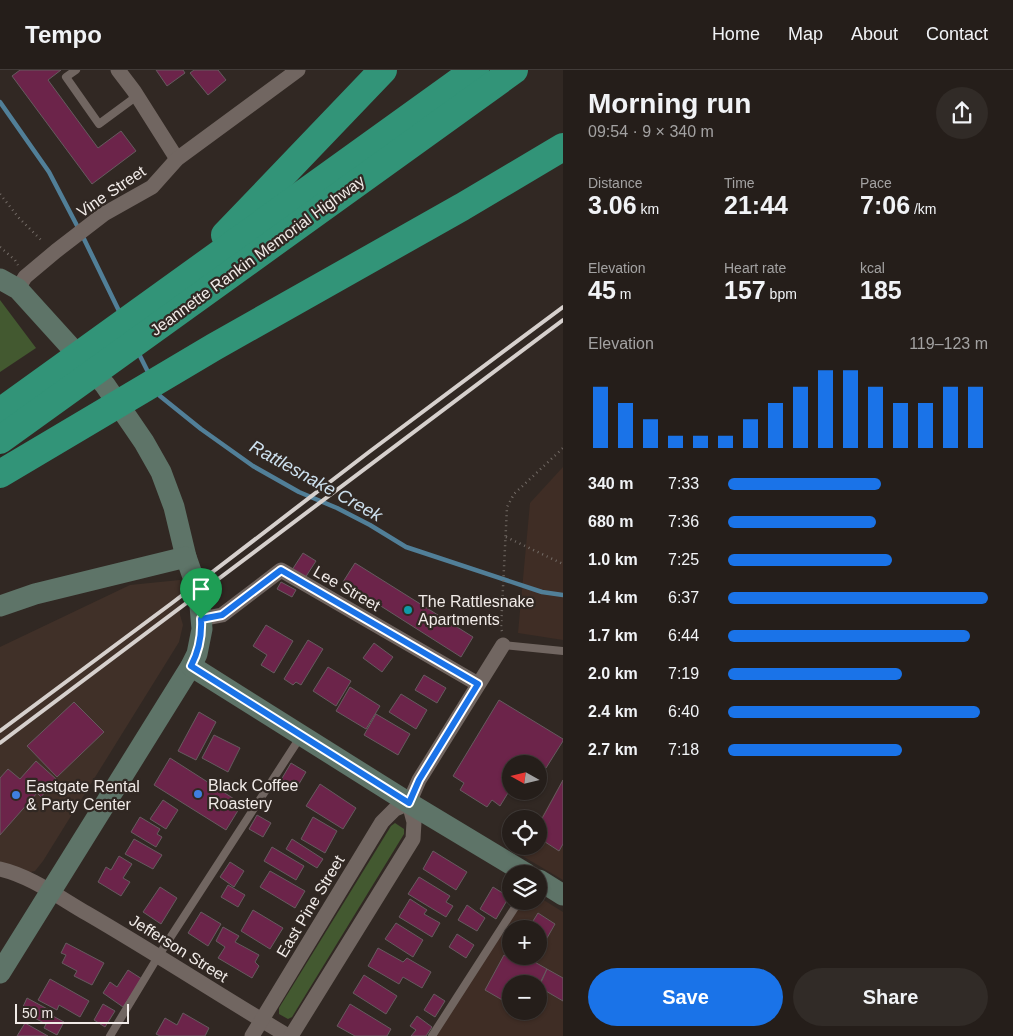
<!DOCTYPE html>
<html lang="en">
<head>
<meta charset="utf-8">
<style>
  :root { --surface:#251e1a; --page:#312b27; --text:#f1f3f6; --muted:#a3a2a2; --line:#423c39; --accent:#1a73e8 }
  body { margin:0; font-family:Arial,sans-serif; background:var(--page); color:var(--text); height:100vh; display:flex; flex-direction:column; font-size:19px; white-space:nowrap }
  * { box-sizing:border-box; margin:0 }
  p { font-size:16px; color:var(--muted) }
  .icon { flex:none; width:28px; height:28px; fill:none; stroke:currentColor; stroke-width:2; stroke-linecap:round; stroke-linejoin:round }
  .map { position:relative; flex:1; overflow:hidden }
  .details { display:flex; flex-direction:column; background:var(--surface); width:450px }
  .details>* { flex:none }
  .needle { width:32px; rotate:278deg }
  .tools { position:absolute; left:502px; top:685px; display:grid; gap:10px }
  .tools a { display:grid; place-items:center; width:45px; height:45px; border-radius:50%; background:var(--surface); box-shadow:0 1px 4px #0004,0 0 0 1px var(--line); font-size:25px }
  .scale { position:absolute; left:15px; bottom:12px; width:114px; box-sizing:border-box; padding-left:5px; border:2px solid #f1ebe8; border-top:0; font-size:14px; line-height:18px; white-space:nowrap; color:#f1ebe8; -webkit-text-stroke:4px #312823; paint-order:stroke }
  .pin { position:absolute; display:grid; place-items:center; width:42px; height:42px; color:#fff; margin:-51px -21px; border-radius:50% 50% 50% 0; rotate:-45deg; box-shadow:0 0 5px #0007 }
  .pin .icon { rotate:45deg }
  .round { display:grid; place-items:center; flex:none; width:52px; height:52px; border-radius:26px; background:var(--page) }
  .overview { display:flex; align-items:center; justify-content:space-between; height:85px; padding:0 25px }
  h1 { font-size:28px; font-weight:700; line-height:38px }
  .figures { display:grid; grid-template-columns:repeat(3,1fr); gap:8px; height:85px; padding:5px 25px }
  .figures div { display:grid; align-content:center }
  .figures b { font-size:25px; font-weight:700 }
  .figures small { font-size:14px; font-weight:400 }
  .figures p { font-size:14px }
  .chart { height:140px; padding:10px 25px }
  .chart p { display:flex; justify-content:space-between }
  .chart svg { width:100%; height:90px; margin-top:5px; stroke:var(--accent); stroke-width:6 }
  .cta { display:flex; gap:10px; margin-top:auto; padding:10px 25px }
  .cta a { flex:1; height:58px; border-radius:30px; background:var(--accent); color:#fff; font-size:20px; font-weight:700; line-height:58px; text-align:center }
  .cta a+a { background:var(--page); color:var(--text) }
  ul { padding:0 25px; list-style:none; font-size:16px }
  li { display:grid; grid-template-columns:80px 60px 1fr; align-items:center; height:38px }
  li i { height:12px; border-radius:6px; background:var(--accent) }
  header { display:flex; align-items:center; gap:30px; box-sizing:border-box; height:70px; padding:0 25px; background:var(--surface); border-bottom:1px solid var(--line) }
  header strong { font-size:24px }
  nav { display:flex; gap:28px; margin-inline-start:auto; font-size:18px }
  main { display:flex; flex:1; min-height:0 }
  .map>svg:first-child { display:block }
  .commercial { fill:#3f2d25; fill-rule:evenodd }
  .built { fill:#403028 }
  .green { fill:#435930 }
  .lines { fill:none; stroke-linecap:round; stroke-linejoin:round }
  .stream { stroke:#517f98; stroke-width:4.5 }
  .building { fill:#6c244a; stroke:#665b5f }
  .path { stroke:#736b66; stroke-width:2.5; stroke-dasharray:1 4; stroke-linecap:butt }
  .lane { stroke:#716661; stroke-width:8 }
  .street { stroke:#716661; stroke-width:15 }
  .secondary { stroke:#5e7468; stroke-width:21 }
  .highway { stroke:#329478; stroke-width:28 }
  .rail { stroke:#d6d0cd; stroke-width:4 }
  .route-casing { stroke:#fff; stroke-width:10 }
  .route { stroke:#1a73e8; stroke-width:6 }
  .culture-dot { fill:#0f9aa8; stroke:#312823; stroke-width:2 }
  .shop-dot { fill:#3f7fe0; stroke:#312823; stroke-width:2 }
  .labels { text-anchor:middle; stroke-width:4.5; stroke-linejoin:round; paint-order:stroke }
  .street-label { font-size:16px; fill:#f1ebe8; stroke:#312823 }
  .poi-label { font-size:16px; fill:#f1ebe8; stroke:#312823; text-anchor:start }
  .water-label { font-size:18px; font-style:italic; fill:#cee1ef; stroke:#312823 }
</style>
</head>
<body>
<header>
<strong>Tempo</strong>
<nav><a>Home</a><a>Map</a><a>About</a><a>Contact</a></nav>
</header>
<main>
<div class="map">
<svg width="563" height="966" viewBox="0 0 563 966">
  <rect width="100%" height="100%" fill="#312823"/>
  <!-- commercial -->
  <g class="commercial">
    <path d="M563,397V570L518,563L530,433Z"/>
    <path d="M563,709V810L519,784L524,776H539V751Z"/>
    <path d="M539,827L563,842V966H434L519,831H539ZM511,859H539V886H511ZM511,914H539V941H511Z"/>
  </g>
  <!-- built -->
  <path class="built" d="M180,510V545L183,555L179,572L43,791L35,801L26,803L0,794V577L130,515Z"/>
  <!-- green -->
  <g class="green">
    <path d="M0,230L36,278L0,302Z"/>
    <path d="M395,753L404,759V764L292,947L288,949L279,944V938L391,756Z"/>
  </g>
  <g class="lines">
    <!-- stream -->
    <g class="stream">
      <path d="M0,32L49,102L84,169L120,243"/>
      <path d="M138,282L149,304"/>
      <path d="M157,320L160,326L201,359L253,396L299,422L337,438L370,455L406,477L542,522L563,525"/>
    </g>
  </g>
  <!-- building -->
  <g class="building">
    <path d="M20,0H61L48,10L98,78L121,61L136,81L92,114L12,6Z"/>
    <path d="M156,0H183L185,3L167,16Z"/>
    <path d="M194,0H218L226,10L208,25L190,3Z"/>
    <path d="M303,483L316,491L305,508L292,500Z"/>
    <path d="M355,493L473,567L461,587L343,512Z"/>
    <path d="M281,512L296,520L292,527L277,519Z"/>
    <path d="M266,555L293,571L274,603L261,595L267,585L253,576Z"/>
    <path d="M308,570L323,579L301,615L296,612L293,615L284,609Z"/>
    <path d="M374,573L393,587L382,602L363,588Z"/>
    <path d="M328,597L351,611L336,636L313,621Z"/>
    <path d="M424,605L446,618L437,633L415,620Z"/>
    <path d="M350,617L380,636L366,659L336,641Z"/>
    <path d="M401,624L427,640L416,659L389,642Z"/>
    <path d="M499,630L563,669V671L546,698L530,688L526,694H511V718L500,736L492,730L487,737L460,720L464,713L453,706Z"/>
    <path d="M74,632L104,662L57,707L27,676Z"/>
    <path d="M199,642L216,652L196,690L178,681Z"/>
    <path d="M376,644L410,664L398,685L364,665Z"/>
    <path d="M214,665L240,678L228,702L202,688Z"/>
    <path d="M170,688L242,734L226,760L154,715Z"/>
    <path d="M36,691L56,709L41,727L37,723L0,765V708L8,699L20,709Z"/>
    <path d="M291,693L306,702L296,719L281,710Z"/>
    <path d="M563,710V774L559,781L539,768V754Z"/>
    <path d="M320,714L356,738L343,759L306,736Z"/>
    <path d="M163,730L178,740L166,759L150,749Z"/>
    <path d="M257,745L271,753L263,767L249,759Z"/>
    <path d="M140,747L160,759L157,764L162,767L156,777L131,762Z"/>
    <path d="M313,747L337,761L325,783L301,769Z"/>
    <path d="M134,769L162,785L153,799L125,784Z"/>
    <path d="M292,769L323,789L317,798L286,779Z"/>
    <path d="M272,777L304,796L296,810L264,791Z"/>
    <path d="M433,781L467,802L456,820L423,799Z"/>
    <path d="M119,786L132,794L123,808L130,812L121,826L98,812L106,797L111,800Z"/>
    <path d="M230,792L244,801L234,817L220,807Z"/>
    <path d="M270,801L305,821L295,838L260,817Z"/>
    <path d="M419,807L450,826L446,832L453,836L446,847L408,824Z"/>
    <path d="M228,815L245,825L238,837L221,827Z"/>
    <path d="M160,817L177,828L161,854L143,842Z"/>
    <path d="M493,817L509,827L496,849L480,839Z"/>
    <path d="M410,829L427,840L424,844L440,853L432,867L399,847Z"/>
    <path d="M467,835L485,848L477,861L458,850Z"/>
    <path d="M253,840L283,858L270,879L241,861Z"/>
    <path d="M201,842L221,854L208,876L188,863Z"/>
    <path d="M538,843L555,854L539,882V859H528Z"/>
    <path d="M396,853L423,870L413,887L385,869Z"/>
    <path d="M223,857L239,866L235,872L259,885L255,892L259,896L252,908L218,888L225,877L216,871Z"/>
    <path d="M457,864L474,875L466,888L449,877Z"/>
    <path d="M66,873L104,893L92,915L74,906L77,901L62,893L66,885L61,883Z"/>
    <path d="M378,878L403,892L407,888L431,902L422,918L403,907L399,914L368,896Z"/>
    <path d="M504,885L516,892L519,886H524L547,899L539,915L529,911L527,914H511V935L485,920Z"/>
    <path d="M547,899L563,908V931L539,917Z"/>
    <path d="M128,900L142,909L123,937L103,923L110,912L117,917Z"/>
    <path d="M364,905L397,926L386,944L353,923Z"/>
    <path d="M50,909L89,931L80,947L59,935L57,940L38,930Z"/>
    <path d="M434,924L445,931L435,947L424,940Z"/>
    <path d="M27,928L53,942L51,945L64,952L57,965L44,958L46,954L21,941Z"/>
    <path d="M103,934L115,941L105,957L94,950Z"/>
    <path d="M350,934L391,959L387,966H355L337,956Z"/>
    <path d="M183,943L209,958L205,966H160L156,964L165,948L177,955Z"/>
    <path d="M417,946L432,957L426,966H411L416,960L410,956Z"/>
    <path d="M25,953L48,966H17Z"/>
  </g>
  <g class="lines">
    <!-- path -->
    <g class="path">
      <path d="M0,124L19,148L43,172"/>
      <path d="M0,177L15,190L18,195"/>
      <path d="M506,467L563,494"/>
      <path d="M502,561L501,558L507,437L514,424L563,378"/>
    </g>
    <!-- lane -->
    <g class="lane">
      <path d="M76,0L66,7L99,54L137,26"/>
      <path d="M503,575L563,581"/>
      <path d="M110,966L159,885L301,666"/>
      <path d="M432,966L519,831"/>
    </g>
    <!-- street -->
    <g class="street">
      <path d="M118,0L134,21L177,89"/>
      <path d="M18,219L25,207L56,181L104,144L152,117L177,89L298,0"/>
      <path d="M201,549L222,545L281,500L478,614"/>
      <path d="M0,799C31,806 60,828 88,844C155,883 221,926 288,966"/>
      <path d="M252,966L382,752L395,739L409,733"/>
      <path d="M291,966L413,769L414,752L409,733L419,710L503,575"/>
    </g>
    <!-- secondary -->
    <g class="secondary">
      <path d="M0,209L18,219L105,315L144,372L161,402L174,437L186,487L199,524L202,559L197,584L191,596L0,903"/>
      <path d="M0,536L35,524L186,487"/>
      <path d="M191,596L409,733L527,804"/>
      <path d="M539,810L563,825"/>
    </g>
    <!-- highway -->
    <g class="highway">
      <path d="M225,165L383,0"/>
      <path d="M0,342L475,0"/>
      <path d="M0,370L514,0"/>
      <path d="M0,404L214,277L462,137L563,77"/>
    </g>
    <!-- rail -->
    <g class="rail">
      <path d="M0,661L172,533L369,382L563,237"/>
      <path d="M0,673L563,250"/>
    </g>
  </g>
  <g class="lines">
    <defs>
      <path id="route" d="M281,500L478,614L419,710L409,733L191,596C199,581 202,567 201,549L222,545Z"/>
    </defs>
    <!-- route casing -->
    <use href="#route" class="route-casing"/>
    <!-- route -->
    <use href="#route" class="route"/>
  </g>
  <!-- markers -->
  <circle class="culture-dot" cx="408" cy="540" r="5"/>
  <g class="shop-dot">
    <circle cx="198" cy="724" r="5"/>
    <circle cx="16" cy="725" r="5"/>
  </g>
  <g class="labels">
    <!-- street labels -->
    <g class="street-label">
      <text transform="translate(111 121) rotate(-34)" y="6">Vine Street</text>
      <text transform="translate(257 185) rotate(-36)" y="6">Jeannette Rankin Memorial Highway</text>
      <text transform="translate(347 518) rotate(30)" y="6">Lee Street</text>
      <text transform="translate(310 836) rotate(-59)" y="6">East Pine Street</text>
      <text transform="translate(179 878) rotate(32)" y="6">Jefferson Street</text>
    </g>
    <!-- poi labels -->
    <g class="poi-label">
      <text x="418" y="537">The Rattlesnake<tspan x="418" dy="18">Apartments</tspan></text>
      <text x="208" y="721">Black Coffee<tspan x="208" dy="18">Roastery</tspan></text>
      <text x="26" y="722">Eastgate Rental<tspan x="26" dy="18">&amp; Party Center</tspan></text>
    </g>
    <!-- water labels -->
    <g class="water-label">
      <text transform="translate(316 411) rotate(29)" y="6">Rattlesnake Creek</text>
    </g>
  </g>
</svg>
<div class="tools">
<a><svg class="needle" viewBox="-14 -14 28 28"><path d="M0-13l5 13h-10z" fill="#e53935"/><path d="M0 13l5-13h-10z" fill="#a3a2a2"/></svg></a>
<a><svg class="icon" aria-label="locate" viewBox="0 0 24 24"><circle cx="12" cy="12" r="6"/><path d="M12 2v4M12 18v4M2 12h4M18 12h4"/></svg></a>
<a><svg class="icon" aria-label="layers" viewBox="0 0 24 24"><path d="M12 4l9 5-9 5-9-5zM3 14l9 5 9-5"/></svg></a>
<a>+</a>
<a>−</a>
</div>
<div class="scale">50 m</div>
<div class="pin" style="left:201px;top:549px;background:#1e9e55"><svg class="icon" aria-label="arrive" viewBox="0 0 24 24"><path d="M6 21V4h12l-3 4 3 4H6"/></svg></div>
</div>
<section class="details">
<div class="overview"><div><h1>Morning run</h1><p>09:54 · 9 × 340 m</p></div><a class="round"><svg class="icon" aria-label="share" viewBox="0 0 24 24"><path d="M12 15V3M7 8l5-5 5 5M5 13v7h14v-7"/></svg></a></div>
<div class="figures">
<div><p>Distance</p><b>3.06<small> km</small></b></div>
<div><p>Time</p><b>21:44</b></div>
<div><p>Pace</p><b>7:06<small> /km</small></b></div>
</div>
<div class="figures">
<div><p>Elevation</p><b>45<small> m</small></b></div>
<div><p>Heart rate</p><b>157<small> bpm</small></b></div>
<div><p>kcal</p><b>185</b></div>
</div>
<div class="chart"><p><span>Elevation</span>119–123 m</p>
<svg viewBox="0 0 160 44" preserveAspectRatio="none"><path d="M5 44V14M15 44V22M25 44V30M35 44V38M45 44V38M55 44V38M65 44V30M75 44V22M85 44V14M95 44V6M105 44V6M115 44V14M125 44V22M135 44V22M145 44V14M155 44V14"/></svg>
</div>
<ul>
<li><b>340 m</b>7:33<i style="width:59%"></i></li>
<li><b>680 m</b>7:36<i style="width:57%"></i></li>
<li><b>1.0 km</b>7:25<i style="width:63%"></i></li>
<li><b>1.4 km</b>6:37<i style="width:100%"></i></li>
<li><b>1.7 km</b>6:44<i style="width:93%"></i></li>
<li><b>2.0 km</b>7:19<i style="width:67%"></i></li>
<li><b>2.4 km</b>6:40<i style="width:97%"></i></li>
<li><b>2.7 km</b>7:18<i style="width:67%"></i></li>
</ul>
<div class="cta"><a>Save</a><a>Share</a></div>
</section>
</main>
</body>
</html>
